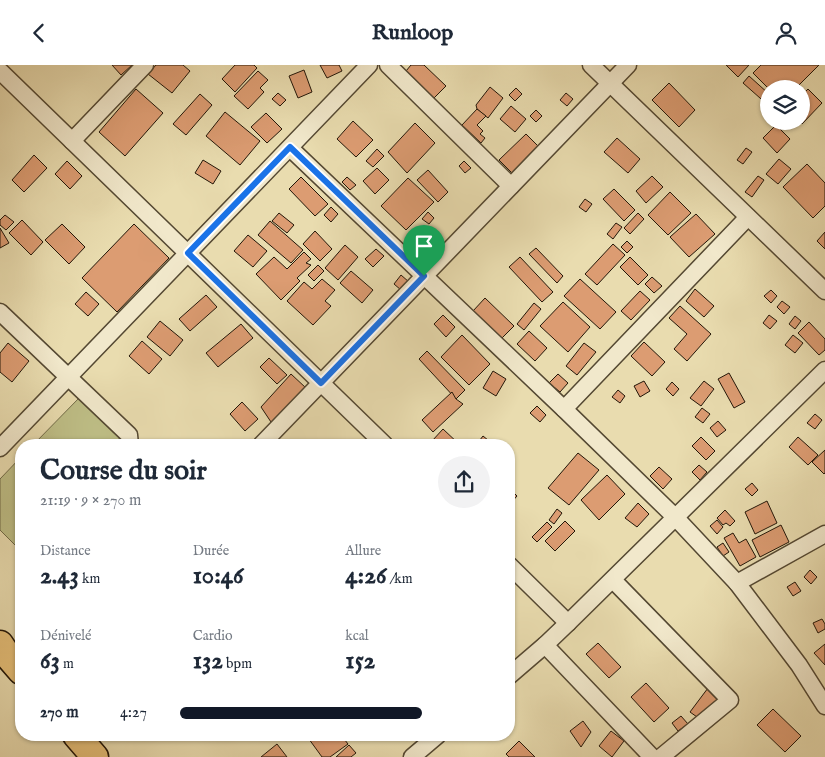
<!DOCTYPE html>
<html lang="fr">
<head>
<meta charset="utf-8">
<style>
  :root { --surface:#fff; --page:#f2f2f3; --text:#1f2937; --muted:#747a83; --accent:#111827 }
  body { margin:0; font-family:"IM FELL English",serif; background:var(--page); color:var(--text); height:100vh; display:flex; flex-direction:column; font-size:19px; white-space:nowrap }
  * { box-sizing:border-box; margin:0 }
  p { font-size:16px; color:var(--muted) }
  .icon { flex:none; width:28px; height:28px; fill:none; stroke:currentColor; stroke-width:2; stroke-linecap:round; stroke-linejoin:round }
  .map { position:relative; flex:1; overflow:hidden }
  .drawer { position:absolute; left:15px; top:374px; width:500px; height:302px; display:flex; flex-direction:column; background:var(--surface); border-radius:20px; box-shadow:0 1px 4px #0004 }
  .drawer>* { flex:none }
  .fabs { position:absolute; left:760px; top:15px; display:grid; gap:10px }
  .fabs a { display:grid; place-items:center; width:50px; height:50px; border-radius:50%; background:var(--surface); box-shadow:0 1px 4px #0004; font-size:25px }
  .pin { position:absolute; display:grid; place-items:center; width:42px; height:42px; color:#fff; margin:-51px -21px; border-radius:50% 50% 50% 0; rotate:-45deg; box-shadow:0 0 5px #0007 }
  .pin .icon { rotate:45deg }
  .round { display:grid; place-items:center; flex:none; width:52px; height:52px; border-radius:26px; background:var(--page) }
  .head { display:flex; align-items:center; justify-content:space-between; height:85px; padding:0 25px }
  h1 { font-size:28px; font-weight:700; line-height:38px }
  .metrics { display:grid; grid-template-columns:repeat(3,1fr); gap:8px; height:85px; padding:5px 25px }
  .metrics div { display:grid; align-content:center }
  .metrics b { font-size:25px; font-weight:700 }
  .metrics small { font-size:14px; font-weight:400 }
  .metrics p { font-size:14px }
  ul { padding:0 25px; list-style:none; font-size:16px }
  li { display:grid; grid-template-columns:80px 60px 1fr; align-items:center; height:38px }
  li i { height:12px; border-radius:6px; background:var(--accent) }
  header { display:flex; justify-content:space-between; align-items:center; height:65px; padding:0 25px; background:var(--surface); font-size:22px; font-weight:700 }
  .map>svg:first-child { display:block }
  .green { fill:#bebe86; stroke:#706a47 }
  .building { fill:#dc9c72; stroke:#221608 }
  .lines { fill:none; stroke-linecap:round; stroke-linejoin:round }
  .minor-casing { stroke:#544832; stroke-width:19 }
  .trunk-casing { stroke:#221608; stroke-width:29 }
  .minor { stroke:#f1e8cb; stroke-width:16 }
  .trunk { stroke:#e4be78; stroke-width:26 }
  .route-casing { stroke:#fff; stroke-width:10 }
  .route { stroke:#1a73e8; stroke-width:6 }
</style>
</head>
<body>
<header><svg class="icon" aria-label="back" viewBox="0 0 24 24"><path d="M15 5l-7 7 7 7"/></svg>Runloop<svg class="icon" aria-label="person" viewBox="0 0 24 24"><circle cx="12" cy="8" r="4"/><path d="M4 21q1-7 8-7t8 7"/></svg></header>
<div class="map">
<svg width="825" height="692" viewBox="0 0 825 692">
  <rect width="100%" height="100%" fill="#e9dcaf"/>
  <filter id="stains"><feTurbulence type="fractalNoise" baseFrequency=".004" numOctaves="4"/><feColorMatrix values="0 0 0 0 .2 0 0 0 0 .09 0 0 0 0 .02 0 0 0 .5 -.17"/></filter>
  <radialGradient id="worn" r=".72"><stop offset=".6" stop-color="#630" stop-opacity="0"/><stop offset="1" stop-color="#630" stop-opacity=".3"/></radialGradient>
  <!-- green -->
  <g class="green">
    <path d="M80,332L119,372L120,380H33Z"/>
    <path d="M21,392V486L0,465V414Z"/>
  </g>
  <!-- building -->
  <g class="building">
    <path d="M112,0H132L121,10Z"/>
    <path d="M156,0H183L190,6L172,28L148,9Z"/>
    <path d="M235,0H254L257,3L235,27L222,14Z"/>
    <path d="M320,0H339L342,6L327,13Z"/>
    <path d="M411,0H424L446,21L434,33L406,6Z"/>
    <path d="M726,0H749L738,12Z"/>
    <path d="M761,0H819L795,24H769L753,8Z"/>
    <path d="M304,5L312,27L298,33L289,11Z"/>
    <path d="M258,6L268,15L260,23L264,27L248,44L234,31Z"/>
    <path d="M749,11L769,29V41L743,18Z"/>
    <path d="M669,18L695,45L679,62L652,35Z"/>
    <path d="M490,22L503,33L488,53L477,44L476,40Z"/>
    <path d="M516,23L522,29L515,36L509,30Z"/>
    <path d="M136,24L163,48L125,91L99,67Z"/>
    <path d="M808,24L822,38L802,59L799,56H801V31Z"/>
    <path d="M278,28L286,35L280,41L272,34Z"/>
    <path d="M566,28L573,34L567,41L560,35Z"/>
    <path d="M200,29L212,40L186,70L173,59Z"/>
    <path d="M511,41L526,54L515,67L500,54Z"/>
    <path d="M477,44L486,51L477,60L483,66L480,69L485,73L481,78L462,60Z"/>
    <path d="M536,45L542,51L536,57L530,51Z"/>
    <path d="M225,47L260,76L240,100L206,71Z"/>
    <path d="M266,48L282,64L267,78L251,62Z"/>
    <path d="M353,56L373,75L356,92L337,74Z"/>
    <path d="M415,58L435,78L407,108L388,87Z"/>
    <path d="M776,60L790,74L777,88L763,73Z"/>
    <path d="M526,69L538,81L512,108L499,95Z"/>
    <path d="M617,73L640,94L628,108L604,87Z"/>
    <path d="M746,83L752,87L743,99L737,95Z"/>
    <path d="M377,84L384,91L373,102L366,96Z"/>
    <path d="M34,90L47,103L24,127L12,115Z"/>
    <path d="M779,94L791,104L778,119L766,109Z"/>
    <path d="M203,95L221,106L213,119L195,108Z"/>
    <path d="M67,96L82,111L70,124L55,109Z"/>
    <path d="M464,96L471,103L465,108L459,101Z"/>
    <path d="M807,99L825,118V141L813,153L783,122Z"/>
    <path d="M377,103L389,115L375,129L363,116Z"/>
    <path d="M428,105L448,127L438,137L417,115Z"/>
    <path d="M652,111L663,122L646,138L636,126Z"/>
    <path d="M758,111L764,115L752,132L745,127Z"/>
    <path d="M301,112L328,139L315,151L289,124Z"/>
    <path d="M347,112L356,120L350,125L342,117Z"/>
    <path d="M408,113L434,137L406,165L381,141Z"/>
    <path d="M614,124L635,145L624,156L603,134Z"/>
    <path d="M670,127L691,148L668,170L648,150Z"/>
    <path d="M585,134L592,139L586,147L579,142Z"/>
    <path d="M331,142L338,149L331,157L324,150Z"/>
    <path d="M428,147L434,153L429,159L422,154Z"/>
    <path d="M279,148L294,160L287,168L272,156Z"/>
    <path d="M638,148L644,154L630,169L624,163Z"/>
    <path d="M696,149L715,169L689,192L670,172Z"/>
    <path d="M5,150L14,157L6,165L0,160V155Z"/>
    <path d="M22,155L43,177L31,190L9,168Z"/>
    <path d="M270,156L303,185L291,198L258,170Z"/>
    <path d="M616,158L622,162L613,174L607,169Z"/>
    <path d="M62,159L85,182L69,199L45,175Z"/>
    <path d="M134,159L169,193L117,247L82,213Z"/>
    <path d="M0,163L9,178L0,183Z"/>
    <path d="M418,165L432,178L421,190L407,178Z"/>
    <path d="M315,166L332,184L320,196L303,179Z"/>
    <path d="M825,167V184L817,176Z"/>
    <path d="M248,170L267,186L253,202L234,186Z"/>
    <path d="M627,176L633,182L627,188L621,182Z"/>
    <path d="M613,179L625,190L597,220L585,209Z"/>
    <path d="M345,180L358,192L338,215L325,203Z"/>
    <path d="M536,183L563,211L557,218L529,189Z"/>
    <path d="M376,184L384,191L373,202L365,194Z"/>
    <path d="M304,187L311,194L306,198L311,200L297,213L300,216L281,235L256,209L274,192L287,204Z"/>
    <path d="M520,192L553,227L542,237L509,202Z"/>
    <path d="M630,192L648,210L638,220L620,202Z"/>
    <path d="M318,200L324,206L314,216L308,210Z"/>
    <path d="M351,206L373,225L362,238L340,218Z"/>
    <path d="M401,210L409,217L401,225L394,219Z"/>
    <path d="M652,212L662,221L654,228L645,219Z"/>
    <path d="M322,214L335,225L325,236L331,241L313,260L287,236L304,217L312,224Z"/>
    <path d="M580,214L616,247L600,264L564,231Z"/>
    <path d="M695,224L714,241L704,252L686,236Z"/>
    <path d="M771,225L777,231L771,238L764,231Z"/>
    <path d="M640,226L650,235L631,255L621,246Z"/>
    <path d="M86,227L99,239L88,251L75,239Z"/>
    <path d="M206,230L217,242L190,266L179,254Z"/>
    <path d="M485,233L514,261L502,273L473,246Z"/>
    <path d="M782,236L790,242L784,249L777,242Z"/>
    <path d="M563,237L590,262L568,287L540,261Z"/>
    <path d="M534,238L541,244L524,265L517,259Z"/>
    <path d="M680,241L711,269L687,296L674,284L687,269L669,253Z"/>
    <path d="M443,250L455,262L446,272L434,259Z"/>
    <path d="M769,250L777,256L770,264L763,258Z"/>
    <path d="M795,251L801,256L795,264L789,259Z"/>
    <path d="M160,256L183,275L170,291L147,272Z"/>
    <path d="M809,257L825,274V285L819,290L798,268Z"/>
    <path d="M241,259L253,273L218,302L206,288Z"/>
    <path d="M529,266L547,283L535,296L517,279Z"/>
    <path d="M462,270L490,299L469,320L441,292Z"/>
    <path d="M793,270L803,278L795,288L785,280Z"/>
    <path d="M142,276L162,294L149,309L129,291Z"/>
    <path d="M644,277L665,297L652,311L631,291Z"/>
    <path d="M8,278L29,296L12,317L0,307V288Z"/>
    <path d="M584,278L596,287L577,310L566,301Z"/>
    <path d="M427,286L465,325L456,334L419,294Z"/>
    <path d="M269,293L287,310L277,319L260,302Z"/>
    <path d="M493,306L506,314L496,331L483,323Z"/>
    <path d="M729,308L745,337L734,343L718,314Z"/>
    <path d="M291,309L306,323L273,360L261,342Z"/>
    <path d="M558,309L568,318L560,327L549,318Z"/>
    <path d="M644,316L650,326L640,332L634,321Z"/>
    <path d="M704,316L714,324L701,341L690,333Z"/>
    <path d="M672,317L679,324L673,331L666,324Z"/>
    <path d="M618,325L625,331L620,338L612,332Z"/>
    <path d="M452,327L456,334L463,339L433,367L422,355Z"/>
    <path d="M242,337L258,354L245,366L230,349Z"/>
    <path d="M537,341L546,350L540,357L530,348Z"/>
    <path d="M702,343L710,349L703,358L695,352Z"/>
    <path d="M815,349L822,355L815,364L807,358Z"/>
    <path d="M718,356L726,365L717,372L710,363Z"/>
    <path d="M443,364L460,380H437L432,376Z"/>
    <path d="M483,371L494,380H476Z"/>
    <path d="M701,372L715,386L706,395L692,381Z"/>
    <path d="M798,372L818,390L808,400L789,382Z"/>
    <path d="M825,385V408L824,409L812,397Z"/>
    <path d="M578,388L599,405L569,440L548,423Z"/>
    <path d="M699,400L707,407L700,415L692,407Z"/>
    <path d="M659,402L672,414L663,424L650,411Z"/>
    <path d="M607,410L625,429L599,455L581,435Z"/>
    <path d="M752,418L758,425L752,431L745,424Z"/>
    <path d="M509,423L517,431L509,440Z"/>
    <path d="M767,436L777,458L755,469L745,447Z"/>
    <path d="M638,438L649,449L637,462L625,453Z"/>
    <path d="M557,444L562,448L554,459L549,455Z"/>
    <path d="M725,445L735,456L730,461L726,458L723,460L717,453Z"/>
    <path d="M717,455L723,462L717,469L710,461Z"/>
    <path d="M565,456L575,466L555,486L545,476Z"/>
    <path d="M547,457L552,462L537,477L532,472Z"/>
    <path d="M781,460L789,477L760,492L752,475Z"/>
    <path d="M733,468L739,478L746,474L756,492L740,501L724,473Z"/>
    <path d="M723,478L729,487L723,491L717,482Z"/>
    <path d="M810,505L817,512L811,519L804,512Z"/>
    <path d="M795,517L801,526L793,531L787,522Z"/>
    <path d="M822,554L825,559V564L818,568L813,558Z"/>
    <path d="M598,578L621,602L609,613L586,589Z"/>
    <path d="M825,579V600L814,588Z"/>
    <path d="M646,618L669,643L654,657L631,632Z"/>
    <path d="M708,623L721,633L704,657L690,647Z"/>
    <path d="M773,644L801,671L785,687L757,660Z"/>
    <path d="M681,651L688,659L678,666L672,658Z"/>
    <path d="M583,656L591,667L581,682L570,666Z"/>
    <path d="M611,666L624,676L612,692L599,681Z"/>
    <path d="M306,670H341L348,679L330,692H322Z"/>
    <path d="M519,676L535,692H509L506,689Z"/>
    <path d="M277,679L287,692H261Z"/>
    <path d="M349,680L356,688L351,692H336Z"/>
  </g>
  <g class="lines">
    <defs>
      <g id="minor">
        <path d="M388,0L511,121"/>
        <path d="M591,0L825,226"/>
        <path d="M0,6L385,380"/>
        <path d="M72,76L145,0"/>
        <path d="M290,83L564,344L676,453L737,518L799,600L825,641"/>
        <path d="M0,247L129,370L130,380"/>
        <path d="M564,344L748,152"/>
        <path d="M261,380L628,0"/>
        <path d="M0,383L369,0"/>
        <path d="M509,500L568,558"/>
        <path d="M613,515L730,635L661,692"/>
        <path d="M737,518L825,469"/>
        <path d="M545,580L652,692"/>
        <path d="M509,611L545,580L568,558L825,305"/>
        <path d="M412,692L438,670"/>
      </g>
      <g id="trunk">
        <path d="M0,579L8,591L21,606"/>
        <path d="M76,670L95,692"/>
      </g>
    </defs>
    <!-- minor casing -->
    <use href="#minor" class="minor-casing"/>
    <!-- trunk casing -->
    <use href="#trunk" class="trunk-casing"/>
    <!-- minor -->
    <use href="#minor" class="minor"/>
    <!-- trunk -->
    <use href="#trunk" class="trunk"/>
  </g>
  <g class="lines">
    <defs>
      <path id="route" d="M290,82L424,211L321,318L188,188Z"/>
    </defs>
    <!-- route casing -->
    <use href="#route" class="route-casing"/>
    <!-- route -->
    <use href="#route" class="route"/>
  </g>
  <rect width="100%" height="100%" filter="url(#stains)"/>
  <rect width="100%" height="100%" fill="url(#worn)"/>
</svg>
<div class="fabs">
<a><svg class="icon" aria-label="layers" viewBox="0 0 24 24"><path d="M12 4l9 5-9 5-9-5zM3 14l9 5 9-5"/></svg></a>
</div>
<div class="pin" style="left:424px;top:211px;background:#1e9e55"><svg class="icon" aria-label="arrive" viewBox="0 0 24 24"><path d="M6 21V4h12l-3 4 3 4H6"/></svg></div>
<section class="drawer">
<div class="head"><div><h1>Course du soir</h1><p>21:19 · 9 × 270 m</p></div><a class="round"><svg class="icon" aria-label="share" viewBox="0 0 24 24"><path d="M12 15V3M7 8l5-5 5 5M5 13v7h14v-7"/></svg></a></div>
<div class="metrics">
<div><p>Distance</p><b>2.43<small> km</small></b></div>
<div><p>Durée</p><b>10:46</b></div>
<div><p>Allure</p><b>4:26<small> /km</small></b></div>
</div>
<div class="metrics">
<div><p>Dénivelé</p><b>63<small> m</small></b></div>
<div><p>Cardio</p><b>132<small> bpm</small></b></div>
<div><p>kcal</p><b>152</b></div>
</div>
<ul>
<li><b>270 m</b>4:27<i style="width:78%"></i></li>
</ul>
</section>
</div>
</body>
</html>
